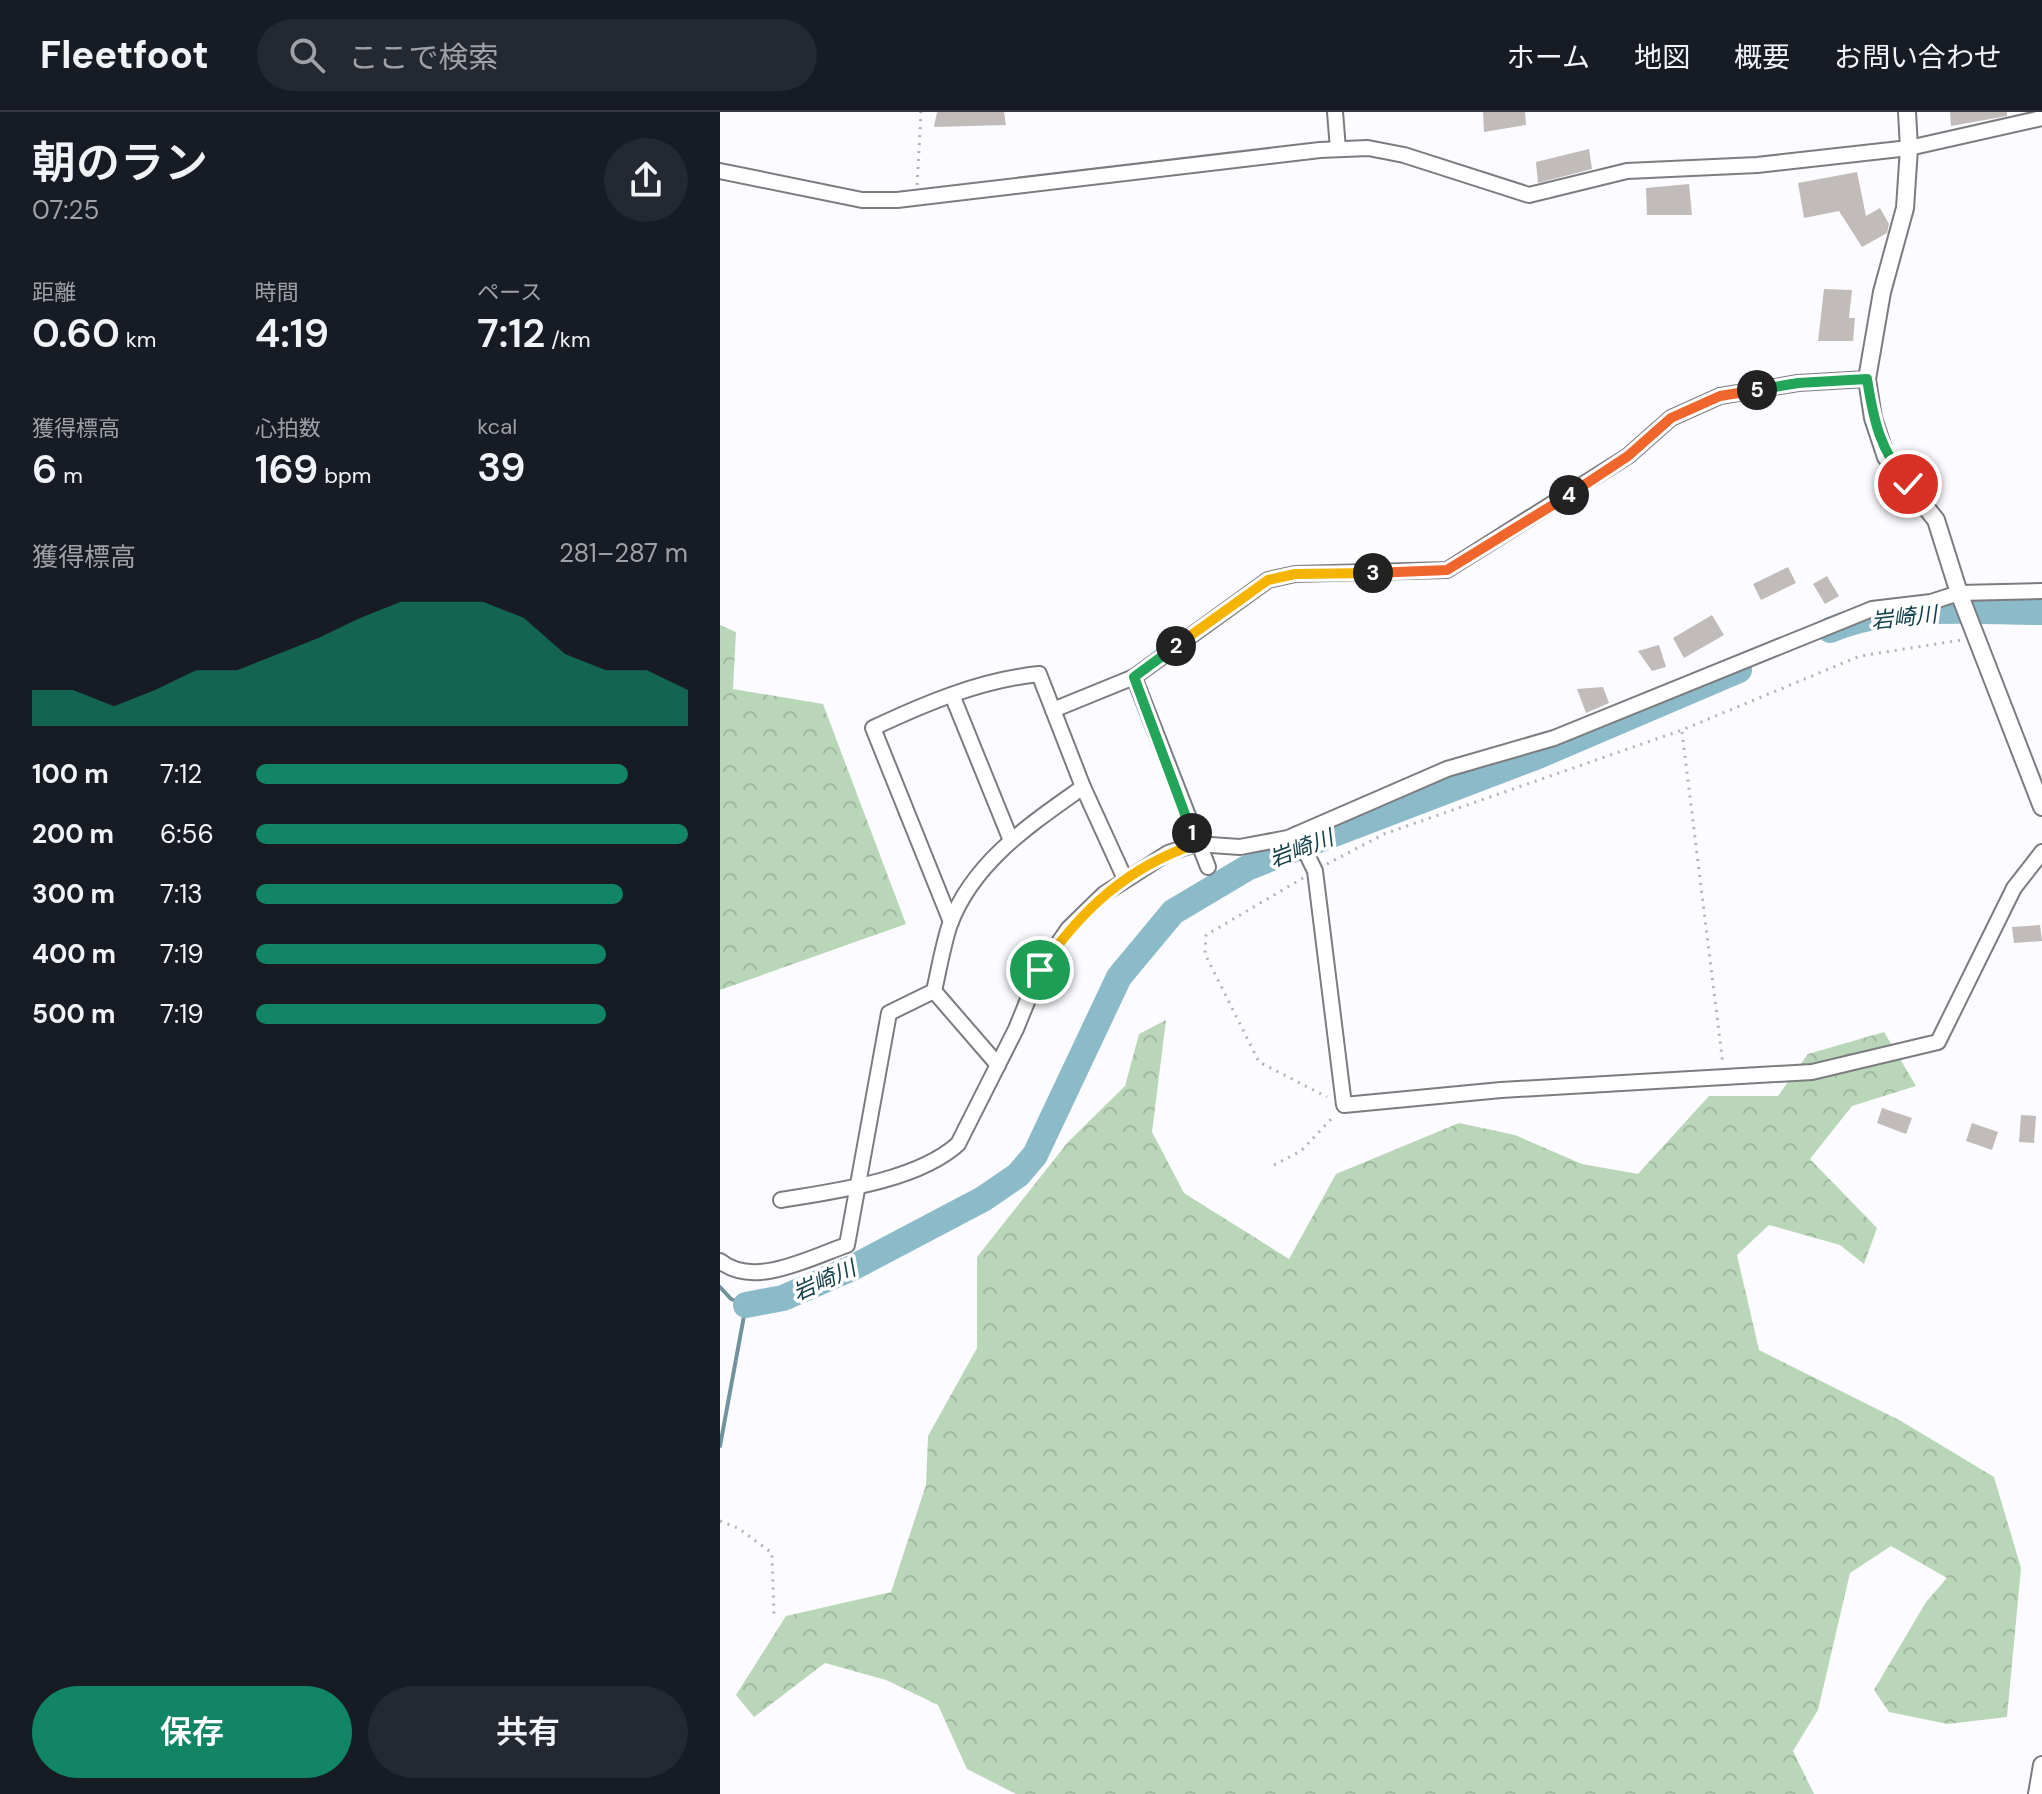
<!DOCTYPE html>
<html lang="ja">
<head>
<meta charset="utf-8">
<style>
  :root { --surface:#171b24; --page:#242831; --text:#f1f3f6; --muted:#9ea1a6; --line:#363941; --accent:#128564 }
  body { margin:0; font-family:"DM Sans","Noto Sans JP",sans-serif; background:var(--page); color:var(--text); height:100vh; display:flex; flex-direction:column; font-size:30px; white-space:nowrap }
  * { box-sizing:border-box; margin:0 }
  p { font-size:26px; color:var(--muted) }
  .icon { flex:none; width:44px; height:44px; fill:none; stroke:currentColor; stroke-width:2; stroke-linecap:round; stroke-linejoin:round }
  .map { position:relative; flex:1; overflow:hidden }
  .drawer { display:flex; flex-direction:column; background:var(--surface); width:720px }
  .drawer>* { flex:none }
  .pin { position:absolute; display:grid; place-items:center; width:68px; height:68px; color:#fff; margin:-34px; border:4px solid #fff; border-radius:50%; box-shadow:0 2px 8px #0007 }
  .km { position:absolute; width:40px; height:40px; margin:-20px; border-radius:50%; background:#222; color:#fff; font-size:22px; line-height:40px; text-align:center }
  .round { display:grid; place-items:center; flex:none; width:84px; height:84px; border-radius:42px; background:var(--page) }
  .summary { display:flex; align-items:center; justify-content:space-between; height:136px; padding:0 32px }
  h1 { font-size:44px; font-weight:600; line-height:60px }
  .figures { display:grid; grid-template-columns:repeat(3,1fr); gap:12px; height:136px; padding:8px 32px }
  .figures div { display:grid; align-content:center }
  .figures b { font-size:40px; font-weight:600 }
  .figures small { font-size:22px; font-weight:400 }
  .figures p { font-size:22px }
  .chart { height:224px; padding:16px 32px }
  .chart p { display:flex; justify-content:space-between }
  .chart svg { width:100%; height:144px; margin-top:8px; fill:var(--accent); opacity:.7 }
  .primary-button { display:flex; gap:16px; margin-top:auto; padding:16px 32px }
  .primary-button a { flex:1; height:92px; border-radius:48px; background:var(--accent); color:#fff; font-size:32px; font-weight:600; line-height:92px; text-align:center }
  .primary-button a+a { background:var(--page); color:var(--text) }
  ul { padding:0 32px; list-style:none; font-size:26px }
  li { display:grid; grid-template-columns:128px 96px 1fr; align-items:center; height:60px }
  li i { height:20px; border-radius:10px; background:var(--accent) }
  header { display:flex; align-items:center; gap:48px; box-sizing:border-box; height:112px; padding:0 40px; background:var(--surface); border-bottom:2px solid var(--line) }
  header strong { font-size:38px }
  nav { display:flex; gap:44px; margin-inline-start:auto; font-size:28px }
  .search { width:560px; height:72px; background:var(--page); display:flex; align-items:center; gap:20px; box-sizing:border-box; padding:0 28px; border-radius:44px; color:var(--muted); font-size:30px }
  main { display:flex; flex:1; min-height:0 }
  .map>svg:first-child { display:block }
  .forest { fill:url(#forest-crowns) }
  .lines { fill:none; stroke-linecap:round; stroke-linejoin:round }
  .stream { stroke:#72939d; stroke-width:4 }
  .river { stroke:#8bbbc8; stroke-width:26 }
  .building { fill:#c1bbb9 }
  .minor-casing { stroke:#7c7b80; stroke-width:18 }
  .tertiary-casing { stroke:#7c7b80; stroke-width:20 }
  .path { stroke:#b2b1b5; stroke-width:3; stroke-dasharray:2 6; stroke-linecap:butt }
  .minor { stroke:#fff; stroke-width:14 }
  .tertiary { stroke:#fff; stroke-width:16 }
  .split-1-casing { stroke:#fff; stroke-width:16 }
  .split-2-casing { stroke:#fff; stroke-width:16 }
  .split-3-casing { stroke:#fff; stroke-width:16 }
  .split-4-casing { stroke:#fff; stroke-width:16 }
  .split-5-casing { stroke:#fff; stroke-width:16 }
  .split-6-casing { stroke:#fff; stroke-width:16 }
  .split-1 { stroke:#f5b400; stroke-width:10 }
  .split-2 { stroke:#22a559; stroke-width:10 }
  .split-3 { stroke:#f5b400; stroke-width:10 }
  .split-4 { stroke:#f0652b; stroke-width:10 }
  .split-5 { stroke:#f0652b; stroke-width:10 }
  .split-6 { stroke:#22a559; stroke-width:10 }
  .labels { text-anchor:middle; stroke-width:7; stroke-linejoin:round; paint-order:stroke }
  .water-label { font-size:22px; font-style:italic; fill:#15414b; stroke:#fff }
</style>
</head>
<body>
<header>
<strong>Fleetfoot</strong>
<div class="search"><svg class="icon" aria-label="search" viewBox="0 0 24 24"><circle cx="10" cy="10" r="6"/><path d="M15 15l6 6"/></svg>ここで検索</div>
<nav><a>ホーム</a><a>地図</a><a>概要</a><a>お問い合わせ</a></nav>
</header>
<main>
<section class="drawer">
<div class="summary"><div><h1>朝のラン</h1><p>07:25</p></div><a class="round"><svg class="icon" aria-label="share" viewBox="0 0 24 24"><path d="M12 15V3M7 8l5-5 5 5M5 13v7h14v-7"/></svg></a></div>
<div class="figures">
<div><p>距離</p><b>0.60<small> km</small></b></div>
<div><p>時間</p><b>4:19</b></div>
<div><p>ペース</p><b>7:12<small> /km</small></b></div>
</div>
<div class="figures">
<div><p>獲得標高</p><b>6<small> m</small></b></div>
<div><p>心拍数</p><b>169<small> bpm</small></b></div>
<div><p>kcal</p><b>39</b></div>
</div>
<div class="chart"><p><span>獲得標高</span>281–287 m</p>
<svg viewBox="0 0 160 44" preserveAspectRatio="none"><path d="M0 44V33L10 33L20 38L30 33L40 27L50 27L60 22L70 17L80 11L90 6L100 6L110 6L120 11L130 22L140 27L150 27L160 33V44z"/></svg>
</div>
<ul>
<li><b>100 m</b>7:12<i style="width:86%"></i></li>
<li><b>200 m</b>6:56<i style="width:100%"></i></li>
<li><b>300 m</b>7:13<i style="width:85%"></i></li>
<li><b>400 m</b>7:19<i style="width:81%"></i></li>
<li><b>500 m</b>7:19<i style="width:81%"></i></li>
</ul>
<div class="primary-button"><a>保存</a><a>共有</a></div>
</section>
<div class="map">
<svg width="1322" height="1682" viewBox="0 0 1322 1682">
  <defs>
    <pattern id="forest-crowns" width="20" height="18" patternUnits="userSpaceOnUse" patternTransform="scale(2)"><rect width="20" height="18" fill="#b9d7b8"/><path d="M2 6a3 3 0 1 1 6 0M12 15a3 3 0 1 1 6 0" fill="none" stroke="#a0b99f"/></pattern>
  </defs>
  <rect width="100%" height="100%" fill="#fcfbff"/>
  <!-- forest -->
  <g class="forest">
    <path d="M0,513L16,520L13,577L103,592L186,812L0,878Z"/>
    <path d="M446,908L432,1020L464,1081L569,1147L616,1062L739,1011L795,1023L862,1052L918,1062L989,984H1058L1088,942L1164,920L1196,974L1132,994L1090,1047L1157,1116L1144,1152L1120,1133L1049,1113L1017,1143L1039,1238L1181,1309L1274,1365L1301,1456L1287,1605L1228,1612L1169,1600L1154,1578L1206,1490L1227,1466L1171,1434L1130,1461L1098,1598L1073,1639L1094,1682H296L247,1657L218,1593L166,1568L105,1551L34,1605L16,1583L66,1504L171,1480L206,1373L208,1324L257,1236V1145L348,1030L405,974L419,922Z"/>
  </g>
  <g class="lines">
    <!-- stream -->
    <path class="stream" d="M0,1175L11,1187L26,1193L0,1334"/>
    <!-- river -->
    <g class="river">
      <path d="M1110,518C1173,491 1255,500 1322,500"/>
      <path d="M26,1193L63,1186L132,1156L263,1087L298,1063L315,1043L399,865L453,800L527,756L559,743L818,644L1019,558"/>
    </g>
  </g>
  <!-- building -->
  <g class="building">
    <path d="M217,0H284L286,13L214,15Z"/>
    <path d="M763,0H805L806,13L764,20Z"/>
    <path d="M1230,0H1287V4L1231,14Z"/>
    <path d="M869,37L872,57L818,71L816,50Z"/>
    <path d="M1137,60L1146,104L1160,96L1169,112L1167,121L1142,135L1119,99L1084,106L1078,71Z"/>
    <path d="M969,72L972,103H927L926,76Z"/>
    <path d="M1104,177L1132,178L1129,206H1135L1133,229H1098Z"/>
    <path d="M1068,455L1076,471L1041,488L1033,472Z"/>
    <path d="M1107,464L1119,484L1105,492L1093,472Z"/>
    <path d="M992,503L1004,523L964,546L953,526Z"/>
    <path d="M939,533L946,555L932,559L918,539Z"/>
    <path d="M883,575L889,591L866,601L857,577Z"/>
    <path d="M1320,813L1322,829L1294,831L1292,815Z"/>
    <path d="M1162,996L1192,1006L1186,1022L1157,1011Z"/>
    <path d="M1301,1003L1316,1004L1314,1031L1299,1030Z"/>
    <path d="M1252,1011L1278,1020L1272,1038L1246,1029Z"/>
  </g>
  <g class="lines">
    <defs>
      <g id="minor">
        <path d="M615,0L618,37"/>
        <path d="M0,59L142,88H177L600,38L648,36L684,43L809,83L907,59L1037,53L1189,36L1322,6"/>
        <path d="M414,565L488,755"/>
        <path d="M232,583L290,726"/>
        <path d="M333,598L414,565L548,468L575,462L727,458L908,344L951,306L1000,284L1078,271L1147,267"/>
        <path d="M577,722L595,759L624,993L781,978L1092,960L1218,930L1294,776L1322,740"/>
        <path d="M231,810L153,616C206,591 261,568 319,562L363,675L405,767"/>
        <path d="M214,879C219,857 223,833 230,812C254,749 311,712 363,675"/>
        <path d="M61,1088C115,1079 197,1069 238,1032L296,917L320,858L348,817L384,782L448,741L476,732L520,735L568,726L727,657L834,626L1152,497L1211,490L1239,481L1322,479"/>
        <path d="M0,1149C34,1177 91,1145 127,1133L169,901L214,879L278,953"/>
      </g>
      <g id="tertiary">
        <path d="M1187,0L1189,36L1185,96L1162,180L1147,267L1153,306L1166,345L1216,408L1239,481L1322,695"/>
        <path d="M1317,1682L1322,1653"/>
      </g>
    </defs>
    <!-- minor casing -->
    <use href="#minor" class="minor-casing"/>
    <!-- tertiary casing -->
    <use href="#tertiary" class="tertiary-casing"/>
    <!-- path -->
    <g class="path">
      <path d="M197,73L201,0"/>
      <path d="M962,620L1003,953"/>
      <path d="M607,752L664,722L962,618L1140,544L1242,528"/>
      <path d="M583,766L486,823L485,842L539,950L607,985"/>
      <path d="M554,1053L581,1039L615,1003"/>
      <path d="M0,1409L18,1416L52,1441L54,1505"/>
    </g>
    <!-- minor -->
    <use href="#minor" class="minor"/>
    <!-- tertiary -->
    <use href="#tertiary" class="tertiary"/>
  </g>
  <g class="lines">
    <defs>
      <path id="split-1" d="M320,858C360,799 407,755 476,732L472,721"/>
      <path id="split-2" d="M456,534L414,565L472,721"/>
      <path id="split-3" d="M456,534L548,468L575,462L653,461"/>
      <path id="split-4" d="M653,461L727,458L849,383"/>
      <path id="split-5" d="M849,383L908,344L951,306L1000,284L1037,278"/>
      <path id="split-6" d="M1037,278L1078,271L1147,267C1154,311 1160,337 1188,372"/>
    </defs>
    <!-- split-1 casing -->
    <use href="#split-1" class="split-1-casing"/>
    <!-- split-2 casing -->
    <use href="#split-2" class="split-2-casing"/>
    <!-- split-3 casing -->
    <use href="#split-3" class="split-3-casing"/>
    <!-- split-4 casing -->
    <use href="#split-4" class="split-4-casing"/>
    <!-- split-5 casing -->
    <use href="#split-5" class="split-5-casing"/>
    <!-- split-6 casing -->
    <use href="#split-6" class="split-6-casing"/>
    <!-- split-1 -->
    <use href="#split-1" class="split-1"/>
    <!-- split-2 -->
    <use href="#split-2" class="split-2"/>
    <!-- split-3 -->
    <use href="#split-3" class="split-3"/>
    <!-- split-4 -->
    <use href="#split-4" class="split-4"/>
    <!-- split-5 -->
    <use href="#split-5" class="split-5"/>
    <!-- split-6 -->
    <use href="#split-6" class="split-6"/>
  </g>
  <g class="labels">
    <!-- water labels -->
    <g class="water-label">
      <text transform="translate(1184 505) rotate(-6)" y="8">岩崎川</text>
      <text transform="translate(581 736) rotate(-21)" y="8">岩崎川</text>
      <text transform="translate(104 1168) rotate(-24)" y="8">岩崎川</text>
    </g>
  </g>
</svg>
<div class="pin" style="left:320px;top:858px;background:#1e9e55"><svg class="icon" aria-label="arrive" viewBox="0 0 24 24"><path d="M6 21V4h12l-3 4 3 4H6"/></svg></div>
<div class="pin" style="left:1188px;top:372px;background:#d93025"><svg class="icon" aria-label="check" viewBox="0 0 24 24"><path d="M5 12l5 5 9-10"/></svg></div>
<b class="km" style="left:472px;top:721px">1</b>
<b class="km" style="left:456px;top:534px">2</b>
<b class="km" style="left:653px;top:461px">3</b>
<b class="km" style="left:849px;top:383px">4</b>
<b class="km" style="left:1037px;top:278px">5</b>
</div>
</main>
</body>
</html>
